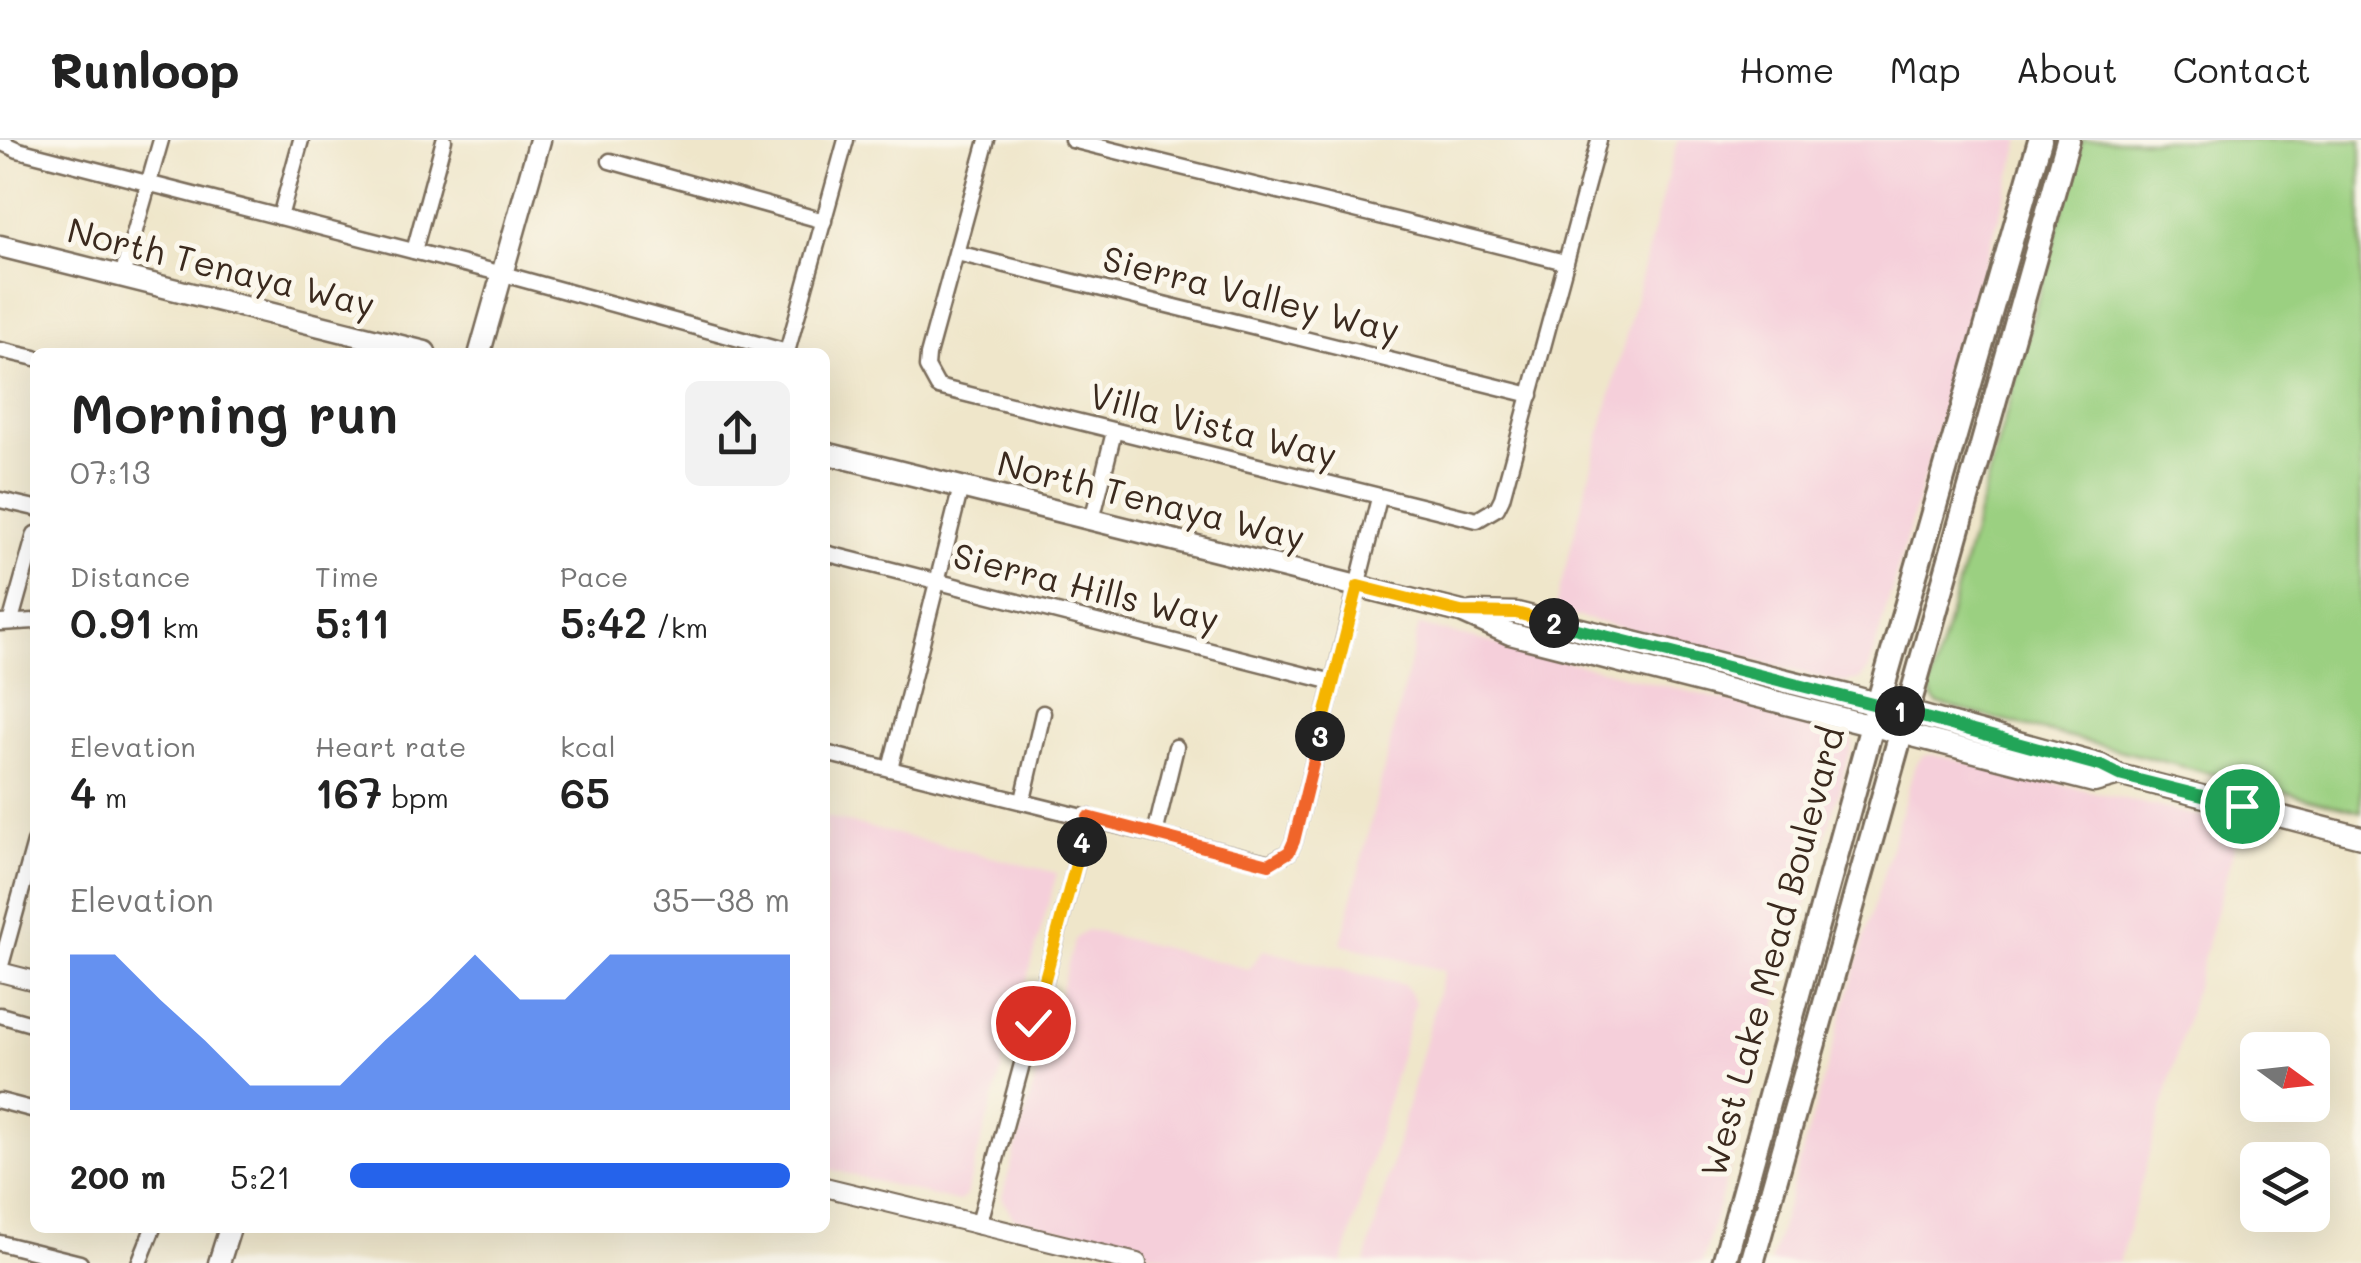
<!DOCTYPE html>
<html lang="en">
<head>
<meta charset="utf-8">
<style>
  :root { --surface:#fff; --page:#f2f2f2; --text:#222; --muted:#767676; --line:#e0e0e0; --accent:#2563eb }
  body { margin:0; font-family:Mali,sans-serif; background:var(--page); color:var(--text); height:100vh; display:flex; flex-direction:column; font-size:38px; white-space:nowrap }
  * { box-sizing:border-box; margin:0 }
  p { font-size:32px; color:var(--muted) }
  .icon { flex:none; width:55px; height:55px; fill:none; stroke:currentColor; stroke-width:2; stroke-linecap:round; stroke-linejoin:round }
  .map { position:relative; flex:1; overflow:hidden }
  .drawer { position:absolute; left:30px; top:208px; width:800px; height:885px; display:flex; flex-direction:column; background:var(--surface); border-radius:15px; box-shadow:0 10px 40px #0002 }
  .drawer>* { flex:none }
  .needle { width:65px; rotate:105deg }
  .controls { position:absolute; left:2240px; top:892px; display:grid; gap:20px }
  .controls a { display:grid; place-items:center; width:90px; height:90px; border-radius:15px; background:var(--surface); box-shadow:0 10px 40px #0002; font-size:50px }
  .pin { position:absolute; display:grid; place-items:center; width:85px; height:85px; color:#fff; margin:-42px; border:5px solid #fff; border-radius:50%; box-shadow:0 2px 10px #0007 }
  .km { position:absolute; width:50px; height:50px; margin:-25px; border-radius:50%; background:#222; color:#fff; font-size:28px; line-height:50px; text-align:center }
  .round { display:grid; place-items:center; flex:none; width:105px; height:105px; border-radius:15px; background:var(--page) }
  .overview { display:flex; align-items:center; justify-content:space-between; height:170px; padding:0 40px }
  h1 { font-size:55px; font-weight:600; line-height:75px }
  .figures { display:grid; grid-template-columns:repeat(3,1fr); gap:15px; height:170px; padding:10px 40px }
  .figures div { display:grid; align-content:center }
  .figures b { font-size:42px; font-weight:600 }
  .figures small { font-size:28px; font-weight:400 }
  .figures p { font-size:28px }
  .chart { height:280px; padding:20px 40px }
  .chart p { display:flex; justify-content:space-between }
  .chart svg { width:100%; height:180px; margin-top:10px; fill:var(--accent); opacity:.7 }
  ul { padding:0 40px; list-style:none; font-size:32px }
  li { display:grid; grid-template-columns:160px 120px 1fr; align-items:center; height:75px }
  li i { height:25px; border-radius:12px; background:var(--accent) }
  header { display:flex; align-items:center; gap:60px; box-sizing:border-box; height:140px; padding:0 50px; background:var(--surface); border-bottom:2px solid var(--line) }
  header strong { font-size:48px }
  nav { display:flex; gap:55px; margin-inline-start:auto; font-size:35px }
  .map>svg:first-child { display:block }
  .built { fill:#f5cfda }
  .green { fill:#9bd081; stroke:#6b7d50; stroke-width:2.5 }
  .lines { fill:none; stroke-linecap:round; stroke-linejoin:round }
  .minor-casing { stroke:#7a6c5a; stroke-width:19 }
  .tertiary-casing { stroke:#7a6c5a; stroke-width:22 }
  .secondary-casing { stroke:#7a6c5a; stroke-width:25 }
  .primary-casing { stroke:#7a6c5a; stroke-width:28 }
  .minor { stroke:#fff; stroke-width:14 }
  .tertiary { stroke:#fff; stroke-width:18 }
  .secondary { stroke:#fff; stroke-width:20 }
  .primary { stroke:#fff; stroke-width:22 }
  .split-1-casing { stroke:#fff; stroke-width:20 }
  .split-2-casing { stroke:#fff; stroke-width:20 }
  .split-3-casing { stroke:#fff; stroke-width:20 }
  .split-4-casing { stroke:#fff; stroke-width:20 }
  .split-5-casing { stroke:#fff; stroke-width:20 }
  .split-1 { stroke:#22a559; stroke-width:12 }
  .split-2 { stroke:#22a559; stroke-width:12 }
  .split-3 { stroke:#f5b400; stroke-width:12 }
  .split-4 { stroke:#f0652b; stroke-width:12 }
  .split-5 { stroke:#f5b400; stroke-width:12 }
  .labels { text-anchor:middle; stroke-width:10; stroke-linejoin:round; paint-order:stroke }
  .street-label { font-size:35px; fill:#3b2a1e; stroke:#fbf7ec }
</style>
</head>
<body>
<header>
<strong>Runloop</strong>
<nav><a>Home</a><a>Map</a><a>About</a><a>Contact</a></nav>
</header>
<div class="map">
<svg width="2361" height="1123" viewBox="0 0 2361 1123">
  <rect width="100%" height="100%" fill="#fbf7ec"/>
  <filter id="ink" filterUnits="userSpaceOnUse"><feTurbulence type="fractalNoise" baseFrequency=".01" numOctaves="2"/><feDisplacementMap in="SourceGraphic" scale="20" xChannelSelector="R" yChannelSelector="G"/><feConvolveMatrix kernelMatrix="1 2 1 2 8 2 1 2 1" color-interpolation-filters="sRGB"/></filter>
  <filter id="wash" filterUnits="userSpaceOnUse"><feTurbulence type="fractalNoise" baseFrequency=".0048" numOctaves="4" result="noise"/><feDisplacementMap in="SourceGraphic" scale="40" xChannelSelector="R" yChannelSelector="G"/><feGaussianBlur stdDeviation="2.25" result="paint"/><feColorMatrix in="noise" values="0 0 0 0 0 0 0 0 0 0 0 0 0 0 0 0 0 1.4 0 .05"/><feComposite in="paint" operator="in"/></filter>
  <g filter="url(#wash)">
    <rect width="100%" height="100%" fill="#efe6ca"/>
    <!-- built -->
    <g class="built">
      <path d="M1677,0H2021L1869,529L1860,540L1844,543L1554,471Z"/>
      <path d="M1419,485L1848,591L1853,602L1702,1123H1365L1444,831L1341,804Z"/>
      <path d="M1933,614L2240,686L2119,1123H1770L1915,625L1923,616Z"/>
      <path d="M825,677L1057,733L966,1056L958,1062L825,1028Z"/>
      <path d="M1085,791H1094L1249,829L1263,810L1405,845L1415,862L1343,1123H1192L1013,1078L1002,1057L1075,799Z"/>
    </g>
    <!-- green -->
    <path class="green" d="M2082,0H2361V672L1938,564L1932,558L1929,550Z"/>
  </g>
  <g filter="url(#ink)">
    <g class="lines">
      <defs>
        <g id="minor">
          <path d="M987,0L928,215L927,227L938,247L1477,380L1497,368L1502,358L1599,0"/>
          <path d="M1072,0L1565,122"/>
          <path d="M0,2L18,10L503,134L787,212"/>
          <path d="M610,21L824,81"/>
          <path d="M280,77L301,0"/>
          <path d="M414,111L444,0"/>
          <path d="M957,113L1531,255"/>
          <path d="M122,136L161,0"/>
          <path d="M0,210L35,218"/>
          <path d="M787,212L846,0"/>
          <path d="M0,360L35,368"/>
          <path d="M1092,380L1114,292"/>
          <path d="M825,413L1333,542"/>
          <path d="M11,480L35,394"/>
          <path d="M0,483L35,481"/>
          <path d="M825,613L1269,723L1289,712L1294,701L1379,358"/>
          <path d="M890,629L961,347"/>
          <path d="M1023,660L1043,573"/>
          <path d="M1155,694L1176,607"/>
          <path d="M0,829L35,702"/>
          <path d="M0,875L35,885"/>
          <path d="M0,961L35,970"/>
          <path d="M978,1086L1089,677"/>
          <path d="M0,1103L80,1123"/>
          <path d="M139,1123L153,1088"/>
        </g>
        <g id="tertiary">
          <path d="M0,832L35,841"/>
          <path d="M825,1047L1137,1123"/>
        </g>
        <g id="secondary">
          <path d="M0,106L425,212"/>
          <path d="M480,212L540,0"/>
          <path d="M825,313L1461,472L1510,494L2094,642L2119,635"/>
          <path d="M1473,472L1516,473L1847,555L2101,625L2119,635L2361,697"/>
          <path d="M219,1123L230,1088"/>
        </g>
        <g id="primary">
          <path d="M1724,1123L1878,564L2040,0"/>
          <path d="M1752,1123L2068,0"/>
        </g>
      </defs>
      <!-- minor casing -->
      <use href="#minor" class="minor-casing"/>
      <!-- tertiary casing -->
      <use href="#tertiary" class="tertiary-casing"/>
      <!-- secondary casing -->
      <use href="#secondary" class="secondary-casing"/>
      <!-- primary casing -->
      <use href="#primary" class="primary-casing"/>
      <!-- minor -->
      <use href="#minor" class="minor"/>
      <!-- tertiary -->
      <use href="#tertiary" class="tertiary"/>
      <!-- secondary -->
      <use href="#secondary" class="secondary"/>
      <!-- primary -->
      <use href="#primary" class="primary"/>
    </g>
  </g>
  <g class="lines" filter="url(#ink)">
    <defs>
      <path id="split-1" d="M1900,571L2101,626L2119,635L2242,666"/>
      <path id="split-2" d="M1554,483L1900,571"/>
      <path id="split-3" d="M1320,596L1358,446L1461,472L1516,473L1554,483"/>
      <path id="split-4" d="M1082,702L1088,677L1269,724L1289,712L1294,701L1320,596"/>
      <path id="split-5" d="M1033,883L1082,702"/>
    </defs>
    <!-- split-1 casing -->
    <use href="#split-1" class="split-1-casing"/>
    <!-- split-2 casing -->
    <use href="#split-2" class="split-2-casing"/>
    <!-- split-3 casing -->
    <use href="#split-3" class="split-3-casing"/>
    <!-- split-4 casing -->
    <use href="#split-4" class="split-4-casing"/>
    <!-- split-5 casing -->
    <use href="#split-5" class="split-5-casing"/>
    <!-- split-1 -->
    <use href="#split-1" class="split-1"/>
    <!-- split-2 -->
    <use href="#split-2" class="split-2"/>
    <!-- split-3 -->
    <use href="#split-3" class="split-3"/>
    <!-- split-4 -->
    <use href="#split-4" class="split-4"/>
    <!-- split-5 -->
    <use href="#split-5" class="split-5"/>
  </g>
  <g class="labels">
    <!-- street labels -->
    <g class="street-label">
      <text transform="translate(221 128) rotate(14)" y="12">North Tenaya Way</text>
      <text transform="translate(1251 155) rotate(14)" y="12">Sierra Valley Way</text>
      <text transform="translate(1213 286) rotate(14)" y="12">Villa Vista Way</text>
      <text transform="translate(1151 361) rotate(14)" y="12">North Tenaya Way</text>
      <text transform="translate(1086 448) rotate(14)" y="12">Sierra Hills Way</text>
      <text transform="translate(1773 812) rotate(-75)" y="12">West Lake Mead Boulevard</text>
    </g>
  </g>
</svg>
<div class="controls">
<a><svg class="needle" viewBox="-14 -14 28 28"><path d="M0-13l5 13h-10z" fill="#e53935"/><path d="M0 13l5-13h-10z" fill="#767676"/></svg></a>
<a><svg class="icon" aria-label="layers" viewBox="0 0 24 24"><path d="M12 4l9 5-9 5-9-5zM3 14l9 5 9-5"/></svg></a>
</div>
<div class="pin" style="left:2242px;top:666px;background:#1e9e55"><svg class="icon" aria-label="arrive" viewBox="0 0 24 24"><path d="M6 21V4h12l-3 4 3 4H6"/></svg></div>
<div class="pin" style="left:1033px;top:883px;background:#d93025"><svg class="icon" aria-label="check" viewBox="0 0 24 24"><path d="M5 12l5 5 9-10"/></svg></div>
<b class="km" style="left:1900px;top:571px">1</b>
<b class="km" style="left:1554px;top:483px">2</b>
<b class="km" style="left:1320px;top:596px">3</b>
<b class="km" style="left:1082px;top:702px">4</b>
<section class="drawer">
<div class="overview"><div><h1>Morning run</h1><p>07:13</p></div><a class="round"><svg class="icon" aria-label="share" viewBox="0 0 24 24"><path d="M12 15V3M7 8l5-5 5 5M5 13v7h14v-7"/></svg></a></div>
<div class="figures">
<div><p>Distance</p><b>0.91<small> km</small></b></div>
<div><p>Time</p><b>5:11</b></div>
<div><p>Pace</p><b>5:42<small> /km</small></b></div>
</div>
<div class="figures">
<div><p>Elevation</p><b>4<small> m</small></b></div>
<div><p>Heart rate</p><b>167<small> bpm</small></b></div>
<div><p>kcal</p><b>65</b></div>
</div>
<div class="chart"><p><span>Elevation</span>35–38 m</p>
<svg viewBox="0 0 160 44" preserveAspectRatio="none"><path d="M0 44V6L10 6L20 17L30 27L40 38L50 38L60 38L70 27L80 17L90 6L100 17L110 17L120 6L130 6L140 6L150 6L160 6V44z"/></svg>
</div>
<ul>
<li><b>200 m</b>5:21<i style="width:100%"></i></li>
</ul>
</section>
</div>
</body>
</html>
